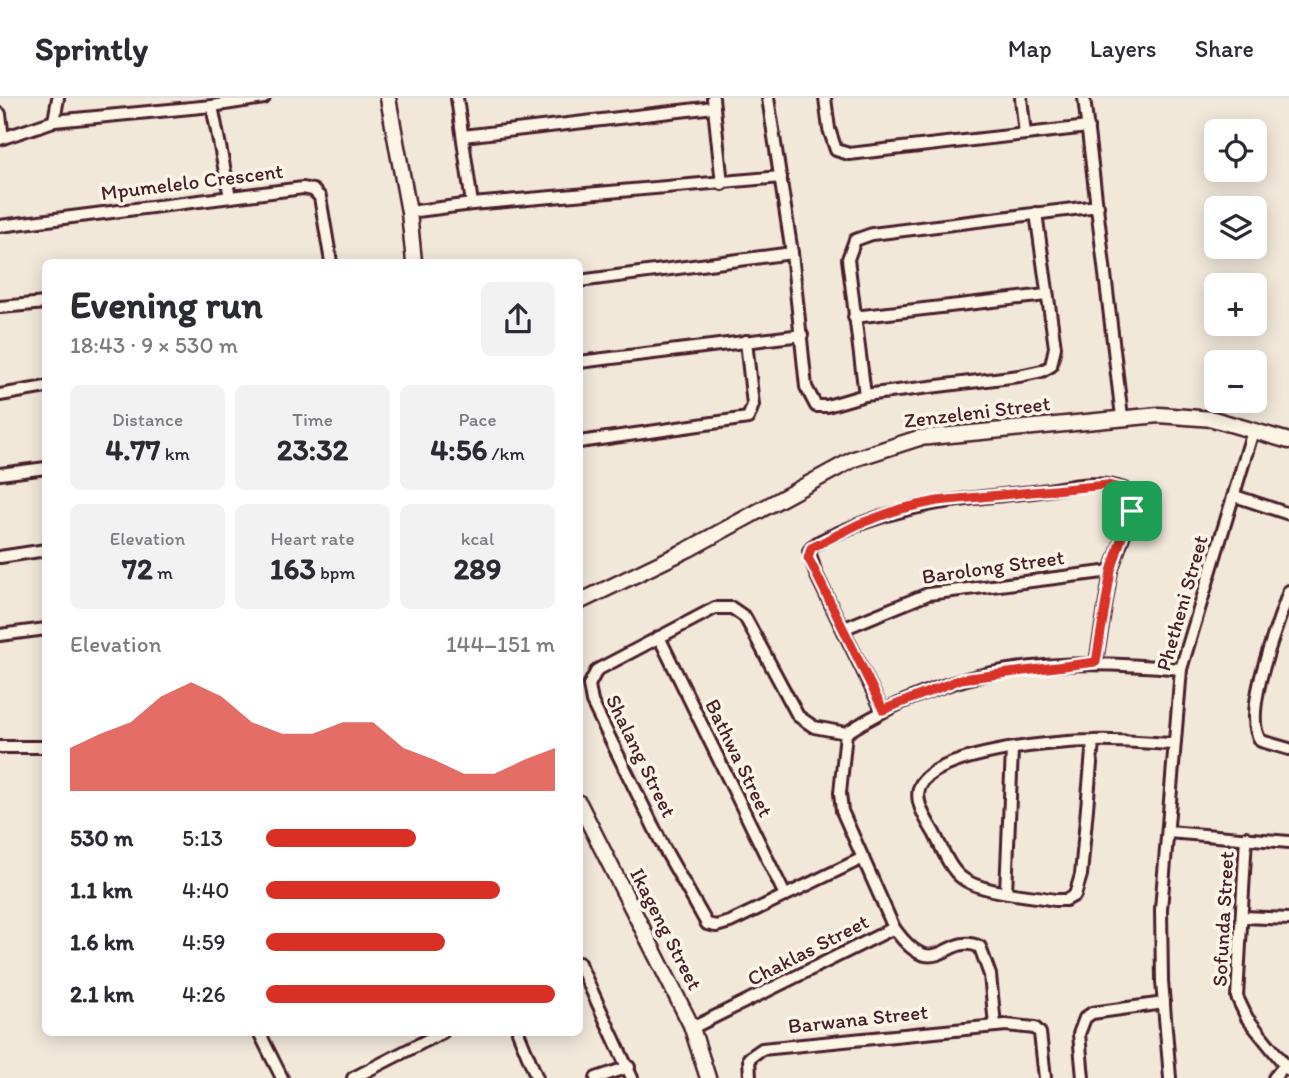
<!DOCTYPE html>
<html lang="en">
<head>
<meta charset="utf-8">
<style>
  :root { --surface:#fff; --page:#f2f2f3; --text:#2b2b33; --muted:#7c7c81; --line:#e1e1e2; --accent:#d93025 }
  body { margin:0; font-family:Itim,sans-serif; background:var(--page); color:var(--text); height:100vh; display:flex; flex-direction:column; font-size:26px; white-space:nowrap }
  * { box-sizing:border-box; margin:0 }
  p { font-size:23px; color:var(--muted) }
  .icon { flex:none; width:38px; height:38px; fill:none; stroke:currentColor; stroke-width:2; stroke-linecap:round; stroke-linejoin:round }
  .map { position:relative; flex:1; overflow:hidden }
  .side { position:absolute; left:42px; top:161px; width:541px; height:777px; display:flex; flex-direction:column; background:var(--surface); border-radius:10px; box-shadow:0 4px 18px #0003 }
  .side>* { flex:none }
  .controls { position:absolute; left:1204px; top:21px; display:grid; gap:14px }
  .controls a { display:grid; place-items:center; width:63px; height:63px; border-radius:10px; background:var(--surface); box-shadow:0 4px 18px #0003; font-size:35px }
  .pin { position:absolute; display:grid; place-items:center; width:60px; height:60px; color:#fff; margin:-30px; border-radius:14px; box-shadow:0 4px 10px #0006 }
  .round { display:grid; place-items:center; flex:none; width:74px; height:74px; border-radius:10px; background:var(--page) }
  .summary { display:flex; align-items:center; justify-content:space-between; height:119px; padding:0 28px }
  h1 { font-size:38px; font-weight:700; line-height:52px }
  .figures { display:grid; grid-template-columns:repeat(3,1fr); gap:10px; height:119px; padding:7px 28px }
  .figures div { display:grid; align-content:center; border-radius:10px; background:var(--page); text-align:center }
  .figures b { font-size:30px; font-weight:700 }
  .figures small { font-size:19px; font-weight:400 }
  .figures p { font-size:19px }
  .chart { height:196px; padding:14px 28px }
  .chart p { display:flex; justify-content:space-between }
  .chart svg { width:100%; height:126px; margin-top:7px; fill:var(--accent); opacity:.7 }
  ul { padding:0 28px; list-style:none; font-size:23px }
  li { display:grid; grid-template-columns:112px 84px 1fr; align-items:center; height:52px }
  li i { height:18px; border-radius:9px; background:var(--accent) }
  header { display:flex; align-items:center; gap:42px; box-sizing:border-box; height:98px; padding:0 35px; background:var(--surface); border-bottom:2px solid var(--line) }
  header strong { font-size:33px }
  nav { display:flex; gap:38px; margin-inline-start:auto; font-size:24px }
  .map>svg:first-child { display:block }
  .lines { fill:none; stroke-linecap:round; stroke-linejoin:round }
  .minor-casing { stroke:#4a1f2b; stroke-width:16 }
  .tertiary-casing { stroke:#4a1f2b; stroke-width:19 }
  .minor { stroke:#fcf5e5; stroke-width:10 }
  .tertiary { stroke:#fcf5e5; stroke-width:14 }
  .route-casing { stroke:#fff; stroke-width:14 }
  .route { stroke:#d93025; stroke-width:9 }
  .labels { text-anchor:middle; stroke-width:7; stroke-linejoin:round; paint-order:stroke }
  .street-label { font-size:21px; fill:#4a1f2b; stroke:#fcf5e5 }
</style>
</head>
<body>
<header>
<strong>Sprintly</strong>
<nav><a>Map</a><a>Layers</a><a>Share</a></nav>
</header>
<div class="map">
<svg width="1289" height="980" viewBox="0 0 1289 980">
  <rect width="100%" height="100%" fill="#f1e8da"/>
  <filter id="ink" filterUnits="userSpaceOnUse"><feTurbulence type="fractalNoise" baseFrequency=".0143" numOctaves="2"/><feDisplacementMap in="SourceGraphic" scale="14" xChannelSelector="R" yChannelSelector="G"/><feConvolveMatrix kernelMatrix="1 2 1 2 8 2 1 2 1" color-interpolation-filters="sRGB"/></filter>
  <g filter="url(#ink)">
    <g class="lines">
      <defs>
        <g id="minor">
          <path d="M457,0L472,106L781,79"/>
          <path d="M713,0L722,86"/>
          <path d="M768,0L792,155L806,289L816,308H827L865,297L1019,278L1042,273L1051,268L1055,249L1036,115"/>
          <path d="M825,0L829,31L836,52L849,56L1088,29"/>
          <path d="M1021,0L1025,36"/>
          <path d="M1084,0L1122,319"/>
          <path d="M212,8L230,99"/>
          <path d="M0,16L3,40"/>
          <path d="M54,23L58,0"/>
          <path d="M463,38L714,9"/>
          <path d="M0,41L54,23L212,8L264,0"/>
          <path d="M409,114L472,106"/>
          <path d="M0,128L303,90L313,92L320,99L331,164"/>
          <path d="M579,183L792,155"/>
          <path d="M0,209L46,205"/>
          <path d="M854,219L1046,197"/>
          <path d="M579,264L802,237"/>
          <path d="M0,297L46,289"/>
          <path d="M865,297L848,161L855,142L872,136L1098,108"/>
          <path d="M579,344L748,320L753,307L746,243"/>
          <path d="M0,376L46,370"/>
          <path d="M1235,398L1289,416"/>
          <path d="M0,459L46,452"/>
          <path d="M1289,493C1279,524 1240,617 1261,643L1289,651"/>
          <path d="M845,530L928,496L1111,473"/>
          <path d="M0,537L46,531"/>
          <path d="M659,539L785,797"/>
          <path d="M882,612L816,476L809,453C817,442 832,438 845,432C910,404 965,401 1033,394C1062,391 1095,380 1124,391L1132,401V413L1111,473L1096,564"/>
          <path d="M846,635L814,629L798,618L745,519L732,510H715L597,572L589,587L592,604L664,750L707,826L716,828L730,824L863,760"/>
          <path d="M846,635L840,695L842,713L894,830C936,889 946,832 980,849L990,877L995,927"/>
          <path d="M846,635C955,565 1055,559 1181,571"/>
          <path d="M1093,643L1081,777L1075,797L1066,802H1055C1030,797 981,795 962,780C949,770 942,750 934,735C927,723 915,705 919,691C928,654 1060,643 1093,643C1120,642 1146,645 1173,646"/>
          <path d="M0,649H46"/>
          <path d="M1168,734L1289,744"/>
          <path d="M1246,739L1237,899L1247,920L1289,972"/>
          <path d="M1006,794L1012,652"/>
          <path d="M1243,819L1289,821"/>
          <path d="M579,865L632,980"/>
          <path d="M692,930L894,830"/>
          <path d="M259,934L282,980"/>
          <path d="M518,934L537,980"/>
          <path d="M353,980L443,934"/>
          <path d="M596,980L629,969"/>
          <path d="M750,980L749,960L762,951L1006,927L1035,930L1040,935L1045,980"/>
          <path d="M1083,980L1079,936L1085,920L1092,915L1164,905"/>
          <path d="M1170,980L1162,883L1161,811L1181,571L1253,333"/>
          <path d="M1274,980L1285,967"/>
        </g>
        <g id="tertiary">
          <path d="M388,0L409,114L414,164"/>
          <path d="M579,504L689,451L854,361L919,340L1159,317L1213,321L1289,343"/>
          <path d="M579,705L691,927L708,980"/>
        </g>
      </defs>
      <!-- minor casing -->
      <use href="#minor" class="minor-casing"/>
      <!-- tertiary casing -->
      <use href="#tertiary" class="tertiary-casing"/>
      <!-- minor -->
      <use href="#minor" class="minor"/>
      <!-- tertiary -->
      <use href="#tertiary" class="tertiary"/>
    </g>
  </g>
  <g class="lines" filter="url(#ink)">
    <defs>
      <path id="route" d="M1107,387L1124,391L1132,407L1111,473L1096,564L961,581L883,612L812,467L808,460L811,450L859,426L900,411L937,403Z"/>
    </defs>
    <!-- route casing -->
    <use href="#route" class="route-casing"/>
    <!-- route -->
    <use href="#route" class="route"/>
  </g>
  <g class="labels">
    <!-- street labels -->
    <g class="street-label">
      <text transform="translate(192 84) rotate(-7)" y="7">Mpumelelo Crescent</text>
      <text transform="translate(977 314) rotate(-7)" y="7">Zenzeleni Street</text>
      <text transform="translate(993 469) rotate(-8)" y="7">Barolong Street</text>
      <text transform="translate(1182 505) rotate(-74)" y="7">Phetheni Street</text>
      <text transform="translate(641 658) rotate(64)" y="7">Shalang Street</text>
      <text transform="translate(739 660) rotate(64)" y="7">Bathwa Street</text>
      <text transform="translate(1223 821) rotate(-87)" y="7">Sofunda Street</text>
      <text transform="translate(666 831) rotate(63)" y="7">Ikageng Street</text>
      <text transform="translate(808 852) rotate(-27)" y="7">Chaklas Street</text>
      <text transform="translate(858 921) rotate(-6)" y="7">Barwana Street</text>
    </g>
  </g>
</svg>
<div class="controls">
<a><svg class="icon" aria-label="locate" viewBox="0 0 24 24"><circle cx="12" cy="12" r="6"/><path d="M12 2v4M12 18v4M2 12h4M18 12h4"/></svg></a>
<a><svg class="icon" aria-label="layers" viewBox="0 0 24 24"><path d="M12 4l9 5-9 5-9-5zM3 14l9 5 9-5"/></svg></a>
<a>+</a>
<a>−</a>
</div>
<div class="pin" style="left:1132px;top:413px;background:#1e9e55"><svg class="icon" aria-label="arrive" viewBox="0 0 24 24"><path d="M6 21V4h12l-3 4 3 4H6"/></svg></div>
<section class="side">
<div class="summary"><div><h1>Evening run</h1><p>18:43 · 9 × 530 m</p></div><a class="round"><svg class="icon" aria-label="share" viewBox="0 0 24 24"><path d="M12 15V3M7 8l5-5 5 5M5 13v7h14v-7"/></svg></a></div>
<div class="figures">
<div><p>Distance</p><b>4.77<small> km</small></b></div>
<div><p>Time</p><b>23:32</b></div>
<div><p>Pace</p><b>4:56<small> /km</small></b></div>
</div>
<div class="figures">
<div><p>Elevation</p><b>72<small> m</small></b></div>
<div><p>Heart rate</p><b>163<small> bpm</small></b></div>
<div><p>kcal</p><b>289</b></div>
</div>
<div class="chart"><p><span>Elevation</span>144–151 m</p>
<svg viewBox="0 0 160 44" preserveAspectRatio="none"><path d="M0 44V29L10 24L20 20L30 11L40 6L50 11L60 20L70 24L80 24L90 20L100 20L110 29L120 33L130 38L140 38L150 33L160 29V44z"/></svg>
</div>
<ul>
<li><b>530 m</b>5:13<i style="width:52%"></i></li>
<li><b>1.1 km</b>4:40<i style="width:81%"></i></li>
<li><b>1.6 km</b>4:59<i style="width:62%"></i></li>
<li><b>2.1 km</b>4:26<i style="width:100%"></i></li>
</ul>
</section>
</div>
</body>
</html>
